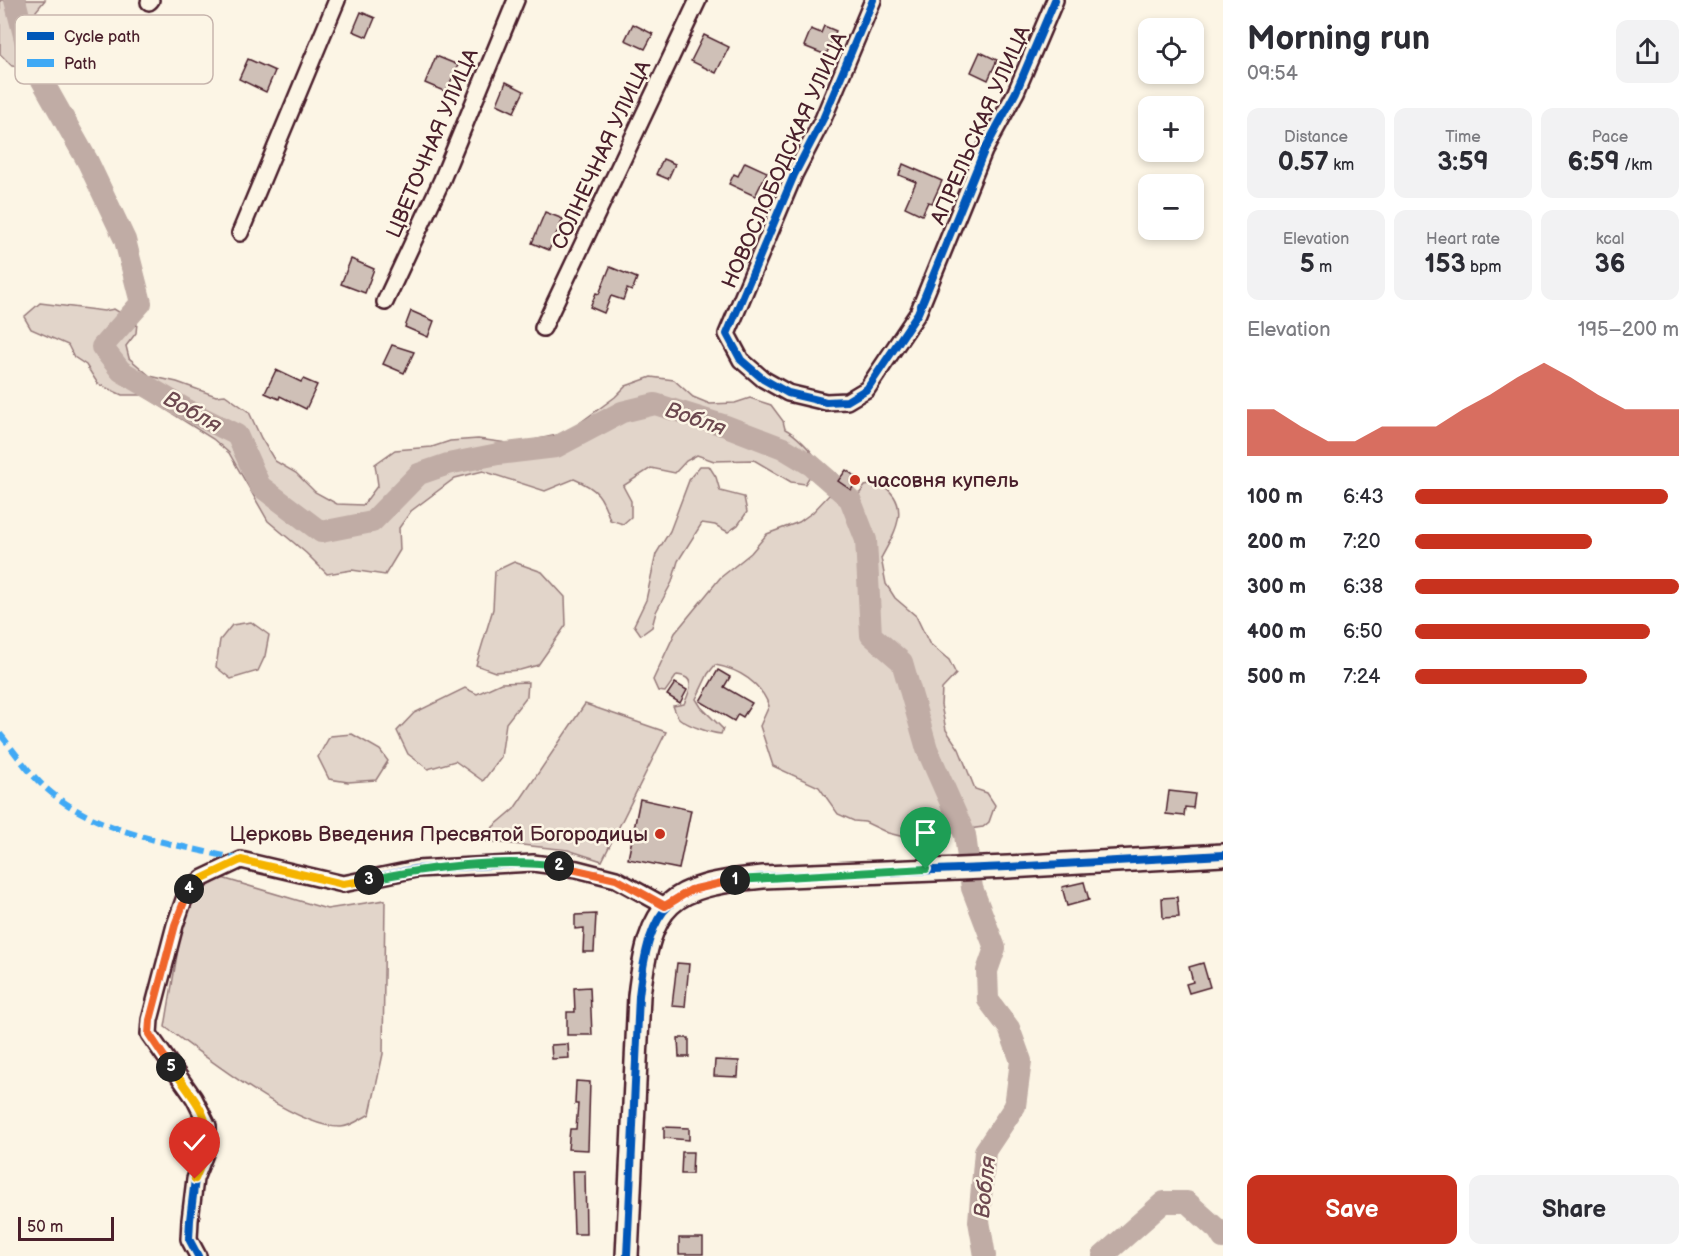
<!DOCTYPE html>
<html lang="en">
<head>
<meta charset="utf-8">
<style>
  :root { --surface:#fff; --page:#f2f2f3; --text:#2b2b33; --muted:#7c7c81; --accent:#c8321e }
  body { margin:0; font-family:"Balsamiq Sans",sans-serif; background:var(--page); color:var(--text); height:100vh; display:flex; flex-direction:column; font-size:22px; white-space:nowrap }
  * { box-sizing:border-box; margin:0 }
  p { font-size:20px; color:var(--muted) }
  .icon { flex:none; width:33px; height:33px; fill:none; stroke:currentColor; stroke-width:2; stroke-linecap:round; stroke-linejoin:round }
  .map { position:relative; flex:1; overflow:hidden }
  .panel { display:flex; flex-direction:column; background:var(--surface); width:480px }
  .panel>* { flex:none }
  .fabs { position:absolute; left:1138px; top:18px; display:grid; gap:12px }
  .fabs a { display:grid; place-items:center; width:66px; height:66px; border-radius:12px; background:var(--surface); box-shadow:0 3px 9px #0003; font-size:30px }
  .scale { position:absolute; left:18px; bottom:15px; width:96px; box-sizing:border-box; padding-left:6px; border:3px solid #4a1f2b; border-top:0; font-size:16px; line-height:21px; white-space:nowrap; color:#4a1f2b; -webkit-text-stroke:4px #fcf5e5; paint-order:stroke }
  .pin { position:absolute; display:grid; place-items:center; width:51px; height:51px; color:#fff; margin:-62px -26px; border-radius:50% 50% 50% 0; rotate:-45deg; box-shadow:0 0 6px #0007 }
  .pin .icon { rotate:45deg }
  .km { position:absolute; width:30px; height:30px; margin:-15px; border-radius:50%; background:#222; color:#fff; font-size:16px; line-height:30px; text-align:center }
  .round { display:grid; place-items:center; flex:none; width:63px; height:63px; border-radius:12px; background:var(--page) }
  .head { display:flex; align-items:center; justify-content:space-between; height:102px; padding:0 24px }
  h1 { font-size:33px; font-weight:800; line-height:45px }
  .metrics { display:grid; grid-template-columns:repeat(3,1fr); gap:9px; height:102px; padding:6px 24px }
  .metrics div { display:grid; align-content:center; border-radius:12px; background:var(--page); text-align:center }
  .metrics b { font-size:26px; font-weight:800 }
  .metrics small { font-size:16px; font-weight:400 }
  .metrics p { font-size:16px }
  .chart { height:168px; padding:12px 24px }
  .chart p { display:flex; justify-content:space-between }
  .chart svg { width:100%; height:108px; margin-top:6px; fill:var(--accent); opacity:.7 }
  .action { display:flex; gap:12px; margin-top:auto; padding:12px 24px }
  .action a { flex:1; height:69px; border-radius:12px; background:var(--accent); color:#fff; font-size:24px; font-weight:800; line-height:69px; text-align:center }
  .action a+a { background:var(--page); color:var(--text) }
  ul { padding:0 24px; list-style:none; font-size:20px }
  li { display:grid; grid-template-columns:96px 72px 1fr; align-items:center; height:45px }
  li i { height:15px; border-radius:8px; background:var(--accent) }
  main { display:flex; flex:1; min-height:0 }
  .map>svg:first-child { display:block }
  .green { fill:#e2d5ca; stroke:#967a7a; stroke-width:1.5 }
  .lines { fill:none; stroke-linecap:round; stroke-linejoin:round }
  .river { stroke:#c0aca5; stroke-width:22 }
  .building { fill:#cfc0b7; stroke:#4a1f2b; stroke-width:1.5 }
  .street-casing { stroke:#4a1f2b; stroke-width:20 }
  .secondary-casing { stroke:#4a1f2b; stroke-width:26 }
  .street { stroke:#fcf5e5; stroke-width:15 }
  .secondary { stroke:#fcf5e5; stroke-width:21 }
  .quiet { stroke:#3fa9f5; stroke-width:6; stroke-dasharray:12 6; stroke-linecap:butt }
  .cycleway-casing { stroke:#fcf5e5; stroke-width:11 }
  .cycleway { stroke:#0057b8; stroke-width:8 }
  .split-1-casing { stroke:#fff; stroke-width:12 }
  .split-2-casing { stroke:#fff; stroke-width:12 }
  .split-3-casing { stroke:#fff; stroke-width:12 }
  .split-4-casing { stroke:#fff; stroke-width:12 }
  .split-5-casing { stroke:#fff; stroke-width:12 }
  .split-6-casing { stroke:#fff; stroke-width:12 }
  .split-1 { stroke:#22a559; stroke-width:8 }
  .split-2 { stroke:#f0652b; stroke-width:8 }
  .split-3 { stroke:#22a559; stroke-width:8 }
  .split-4 { stroke:#f5b400; stroke-width:8 }
  .split-5 { stroke:#f0652b; stroke-width:8 }
  .split-6 { stroke:#f5b400; stroke-width:8 }
  .poi-dot { fill:#c8321e; stroke:#fcf5e5; stroke-width:2 }
  .labels { text-anchor:middle; stroke-width:5; stroke-linejoin:round; paint-order:stroke }
  .street-label { font-size:21px; fill:#4a1f2b; stroke:#fcf5e5 }
  .poi-label { font-size:21px; fill:#4a1f2b; stroke:#fcf5e5; text-anchor:start }
  .water-label { font-size:22px; font-style:italic; fill:#6d4950; stroke:#fcf5e5 }
  .key { fill:#fcf5e5; stroke:#c7b5ad; stroke-width:1.5 }
  .key-label { font-size:16px; fill:#4a1f2b }
</style>
</head>
<body>
<main>
<div class="map">
<svg width="1223" height="1256" viewBox="0 0 1223 1256">
  <rect width="100%" height="100%" fill="#fcf5e5"/>
  <filter id="ink" filterUnits="userSpaceOnUse"><feTurbulence type="fractalNoise" baseFrequency=".0167" numOctaves="2"/><feDisplacementMap in="SourceGraphic" scale="12" xChannelSelector="R" yChannelSelector="G"/><feConvolveMatrix kernelMatrix="1 2 1 2 8 2 1 2 1" color-interpolation-filters="sRGB"/></filter>
  <g filter="url(#ink)">
    <!-- green -->
    <g class="green">
      <path d="M0,0H45L36,11L38,46L22,67L12,66L0,54Z"/>
      <path d="M40,303L104,311L114,309L137,323L136,333L126,346L129,358L150,376L177,382L216,396L225,395L249,412L261,438L275,461L296,473L315,492L337,504L363,505L378,485L375,464L395,450L432,447L450,441L478,439L515,444L566,433L615,397L626,386L651,377L674,380L693,397L710,404L735,403L750,398L771,405L783,421L785,429C794,433 816,454 818,463L805,484L791,482L754,460L714,461L697,455L686,461L675,473L651,468L623,486L631,501V517L623,524L610,520C602,496 598,489 574,479L545,491L483,471L455,478L411,511L399,528L400,550L385,575L352,570L327,574L306,553L268,521L229,453L213,439L143,395H122L98,384L86,365L74,357L68,345L31,329L24,317Z"/>
      <path d="M700,466H709L716,477L720,491L744,497L747,512L738,525L728,532L715,525L702,523L678,561L672,582L656,612L652,627L641,635L634,625L646,600L656,554L670,531L690,478Z"/>
      <path d="M879,483C913,503 896,531 881,558L886,584L895,598L916,616L929,643L949,660L956,674L942,689L941,705L946,730L959,749L975,789L987,793L995,805L989,822L983,827L948,832L931,841L908,838L888,833L865,822L854,821L838,814L819,787L773,766L760,726L769,706C761,683 739,669 715,665L708,674L696,699L701,707L723,729L721,734C710,733 689,726 680,719C676,716 675,710 673,706L684,704C690,691 697,677 677,675L665,692L658,691L653,680L675,633L720,578L751,553L767,534L799,522L813,512L829,495L841,499L857,497L865,486Z"/>
      <path d="M514,562L542,572L565,597L566,625L538,665L520,670L495,672L476,665L493,609L495,571Z"/>
      <path d="M251,622L269,635L265,656L258,671L231,679L216,667L220,640L232,625Z"/>
      <path d="M528,682L527,696L506,723L501,757L483,781L455,761L428,769L408,754L397,731L414,713L465,688L477,694L501,683Z"/>
      <path d="M585,704L666,732L602,861L568,850L486,841L493,827L514,809Z"/>
      <path d="M352,734L380,750L388,761L376,780L348,782L329,779L318,757L330,736Z"/>
      <path d="M222,878L327,909L385,900L383,1054L370,1114C362,1118 350,1127 341,1127C295,1128 204,1055 165,1027L183,919L201,890Z"/>
    </g>
    <g class="lines">
      <!-- river -->
      <g class="river">
        <path d="M15,0L30,59L88,162L125,240L141,303L102,347L121,371L189,411L237,435L260,486L321,532L372,522L419,474L448,464L498,454L556,447L622,412L655,404L726,426L783,448L811,465L850,499L866,540L871,635L902,662L927,749L965,835L972,888L995,948L987,971L988,1000L1009,1028L1021,1061L1015,1106L985,1151L979,1221L985,1256"/>
        <path d="M1103,1256L1164,1202H1187L1218,1230L1223,1238"/>
      </g>
    </g>
    <!-- building -->
    <g class="building">
      <path d="M361,12L375,18L367,37L353,31Z"/>
      <path d="M633,24L653,34L645,49L625,40Z"/>
      <path d="M824,26L836,31L826,55L804,46L811,29L821,33Z"/>
      <path d="M704,35L729,47L716,73L691,61Z"/>
      <path d="M980,52L997,60L988,80L971,72Z"/>
      <path d="M436,56L458,65L446,92L425,83Z"/>
      <path d="M248,59L275,71L266,92L239,79Z"/>
      <path d="M506,82L524,91L514,112L497,104Z"/>
      <path d="M663,159L675,164L668,179L656,174Z"/>
      <path d="M745,162L767,172L755,196L729,184L734,174L738,176Z"/>
      <path d="M903,164L942,181L932,203L928,202L922,215L905,207L916,182L899,175Z"/>
      <path d="M545,212L563,219L549,250L532,243Z"/>
      <path d="M351,259L374,269L365,293L341,284Z"/>
      <path d="M610,267L637,278L632,291L627,289L623,300L611,296L604,313L590,307L596,293L599,294Z"/>
      <path d="M411,311L434,321L428,337L405,327Z"/>
      <path d="M392,345L414,352L404,373L383,364Z"/>
      <path d="M276,370L301,382L303,379L317,385L306,409L280,396L279,399L265,393Z"/>
      <path d="M846,470L859,479L851,490L838,481Z"/>
      <path d="M718,670L730,677L724,687L752,703L743,717L738,714L734,721L700,701Z"/>
      <path d="M675,683L687,690L680,703L667,695Z"/>
      <path d="M1169,791L1195,794L1193,808L1185,807L1184,816L1166,814Z"/>
      <path d="M640,799L691,810L679,869L628,859Z"/>
      <path d="M1084,882L1089,900L1067,906L1062,887Z"/>
      <path d="M1177,897L1179,917L1163,918L1162,898Z"/>
      <path d="M596,914L594,952H583L584,928L575,929V915Z"/>
      <path d="M677,963L689,964L685,1007L672,1006Z"/>
      <path d="M1203,963L1210,987L1189,993L1186,984L1193,982L1189,967Z"/>
      <path d="M590,987L592,1035H567V1012H575L574,988Z"/>
      <path d="M678,1038H689V1057H679Z"/>
      <path d="M568,1044L569,1058L552,1059L551,1045Z"/>
      <path d="M715,1060L739,1061L738,1077L714,1076Z"/>
      <path d="M576,1081L590,1082L588,1150L568,1149L570,1129H576L578,1104H575Z"/>
      <path d="M664,1127L689,1128V1140L664,1138Z"/>
      <path d="M682,1152H693L692,1174H681Z"/>
      <path d="M572,1171H585L586,1234H574Z"/>
      <rect x="679" y="1238" width="24" height="16"/>
    </g>
    <g class="lines">
      <defs>
        <g id="street">
          <path d="M873,0L823,119L794,175L727,334L741,360L763,379L788,393L826,402L847,401L867,389L918,313L984,151L1016,92L1055,0"/>
          <path d="M149,2L151,0"/>
          <path d="M240,233L337,0"/>
          <path d="M385,302L441,182L516,0"/>
          <path d="M543,328L698,0"/>
          <path d="M198,1256L189,1239L190,1220L195,1179L208,1146V1126L194,1098L149,1034L150,1020L175,925L187,891L203,878L241,860L343,884L416,869L533,863L577,869L616,879L665,906"/>
        </g>
        <path id="secondary" d="M627,1256L639,996C650,901 669,886 763,877L1008,867L1223,855"/>
      </defs>
      <!-- street casing -->
      <use href="#street" class="street-casing"/>
      <!-- secondary casing -->
      <use href="#secondary" class="secondary-casing"/>
      <!-- street -->
      <use href="#street" class="street"/>
      <!-- secondary -->
      <use href="#secondary" class="secondary"/>
      <!-- quiet -->
      <path class="quiet" d="M0,734C15,752 30,775 48,790C100,835 177,844 241,860"/>
      <defs>
        <g id="cycleway">
          <path d="M873,0L823,119L794,175L727,334L741,360L763,379L788,393L826,402L847,401L867,389L918,313L984,151L1016,92L1055,0"/>
          <path d="M198,1256L189,1239L190,1220L195,1179L208,1146V1126L194,1098L149,1034L150,1020L175,925L187,891L203,878L241,860L343,884L416,869L533,863L577,869L616,879L665,906"/>
          <path d="M627,1256L639,996C650,901 669,886 763,877L1008,867L1223,855"/>
        </g>
      </defs>
      <!-- cycleway casing -->
      <use href="#cycleway" class="cycleway-casing"/>
      <!-- cycleway -->
      <use href="#cycleway" class="cycleway"/>
    </g>
  </g>
  <g class="lines" filter="url(#ink)">
    <defs>
      <path id="split-1" d="M735,880L926,869"/>
      <path id="split-2" d="M559,866L616,879L665,906L691,890L735,880"/>
      <path id="split-3" d="M369,880C427,867 500,858 559,866"/>
      <path id="split-4" d="M189,889L203,878L241,860L343,884L369,880"/>
      <path id="split-5" d="M171,1067L149,1034L150,1020L175,925L189,889"/>
      <path id="split-6" d="M171,1067C204,1113 220,1123 195,1179"/>
    </defs>
    <!-- split-1 casing -->
    <use href="#split-1" class="split-1-casing"/>
    <!-- split-2 casing -->
    <use href="#split-2" class="split-2-casing"/>
    <!-- split-3 casing -->
    <use href="#split-3" class="split-3-casing"/>
    <!-- split-4 casing -->
    <use href="#split-4" class="split-4-casing"/>
    <!-- split-5 casing -->
    <use href="#split-5" class="split-5-casing"/>
    <!-- split-6 casing -->
    <use href="#split-6" class="split-6-casing"/>
    <!-- split-1 -->
    <use href="#split-1" class="split-1"/>
    <!-- split-2 -->
    <use href="#split-2" class="split-2"/>
    <!-- split-3 -->
    <use href="#split-3" class="split-3"/>
    <!-- split-4 -->
    <use href="#split-4" class="split-4"/>
    <!-- split-5 -->
    <use href="#split-5" class="split-5"/>
    <!-- split-6 -->
    <use href="#split-6" class="split-6"/>
  </g>
  <!-- markers -->
  <g class="poi-dot">
    <circle cx="855" cy="480" r="6"/>
    <circle cx="660" cy="834" r="6"/>
  </g>
  <g class="labels">
    <!-- street labels -->
    <g class="street-label">
      <text transform="translate(980 125) rotate(-66)" y="7">АПРЕЛЬСКАЯ УЛИЦА</text>
      <text transform="translate(432 143) rotate(-67)" y="7">ЦВЕТОЧНАЯ УЛИЦА</text>
      <text transform="translate(601 155) rotate(-65)" y="7">СОЛНЕЧНАЯ УЛИЦА</text>
      <text transform="translate(784 160) rotate(-66)" y="7">НОВОСЛОБОДСКАЯ УЛИЦА</text>
    </g>
    <!-- poi labels -->
    <g class="poi-label">
      <text x="867" y="487">часовня купель</text>
      <text x="648" y="841" text-anchor="end">Церковь Введения Пресвятой Богородицы</text>
    </g>
    <!-- water labels -->
    <g class="water-label">
      <text transform="translate(193 411) rotate(29)" y="8">Вобля</text>
      <text transform="translate(696 418) rotate(19)" y="8">Вобля</text>
      <text transform="translate(984 1187) rotate(-84)" y="8">Вобля</text>
    </g>
  </g>
  <!-- legend -->
  <rect x="15" y="15" width="198" height="69" rx="9" class="key"/>
  <rect x="27" y="32" width="27" height="8" fill="#0057b8"/>
  <rect x="27" y="59" width="27" height="8" fill="#3fa9f5"/>
  <g class="key-label">
    <text x="64" y="42">Cycle path</text>
    <text x="64" y="69">Path</text>
  </g>
</svg>
<div class="fabs">
<a><svg class="icon" aria-label="locate" viewBox="0 0 24 24"><circle cx="12" cy="12" r="6"/><path d="M12 2v4M12 18v4M2 12h4M18 12h4"/></svg></a>
<a>+</a>
<a>−</a>
</div>
<div class="scale">50 m</div>
<div class="pin" style="left:926px;top:869px;background:#1e9e55"><svg class="icon" aria-label="arrive" viewBox="0 0 24 24"><path d="M6 21V4h12l-3 4 3 4H6"/></svg></div>
<div class="pin" style="left:195px;top:1179px;background:#d93025"><svg class="icon" aria-label="check" viewBox="0 0 24 24"><path d="M5 12l5 5 9-10"/></svg></div>
<b class="km" style="left:735px;top:880px">1</b>
<b class="km" style="left:559px;top:866px">2</b>
<b class="km" style="left:369px;top:880px">3</b>
<b class="km" style="left:189px;top:889px">4</b>
<b class="km" style="left:171px;top:1067px">5</b>
</div>
<section class="panel">
<div class="head"><div><h1>Morning run</h1><p>09:54</p></div><a class="round"><svg class="icon" aria-label="share" viewBox="0 0 24 24"><path d="M12 15V3M7 8l5-5 5 5M5 13v7h14v-7"/></svg></a></div>
<div class="metrics">
<div><p>Distance</p><b>0.57<small> km</small></b></div>
<div><p>Time</p><b>3:59</b></div>
<div><p>Pace</p><b>6:59<small> /km</small></b></div>
</div>
<div class="metrics">
<div><p>Elevation</p><b>5<small> m</small></b></div>
<div><p>Heart rate</p><b>153<small> bpm</small></b></div>
<div><p>kcal</p><b>36</b></div>
</div>
<div class="chart"><p><span>Elevation</span>195–200 m</p>
<svg viewBox="0 0 160 44" preserveAspectRatio="none"><path d="M0 44V25L10 25L20 32L30 38L40 38L50 32L60 32L70 32L80 25L90 19L100 12L110 6L120 12L130 19L140 25L150 25L160 25V44z"/></svg>
</div>
<ul>
<li><b>100 m</b>6:43<i style="width:96%"></i></li>
<li><b>200 m</b>7:20<i style="width:67%"></i></li>
<li><b>300 m</b>6:38<i style="width:100%"></i></li>
<li><b>400 m</b>6:50<i style="width:89%"></i></li>
<li><b>500 m</b>7:24<i style="width:65%"></i></li>
</ul>
<div class="action"><a>Save</a><a>Share</a></div>
</section>
</main>
</body>
</html>
